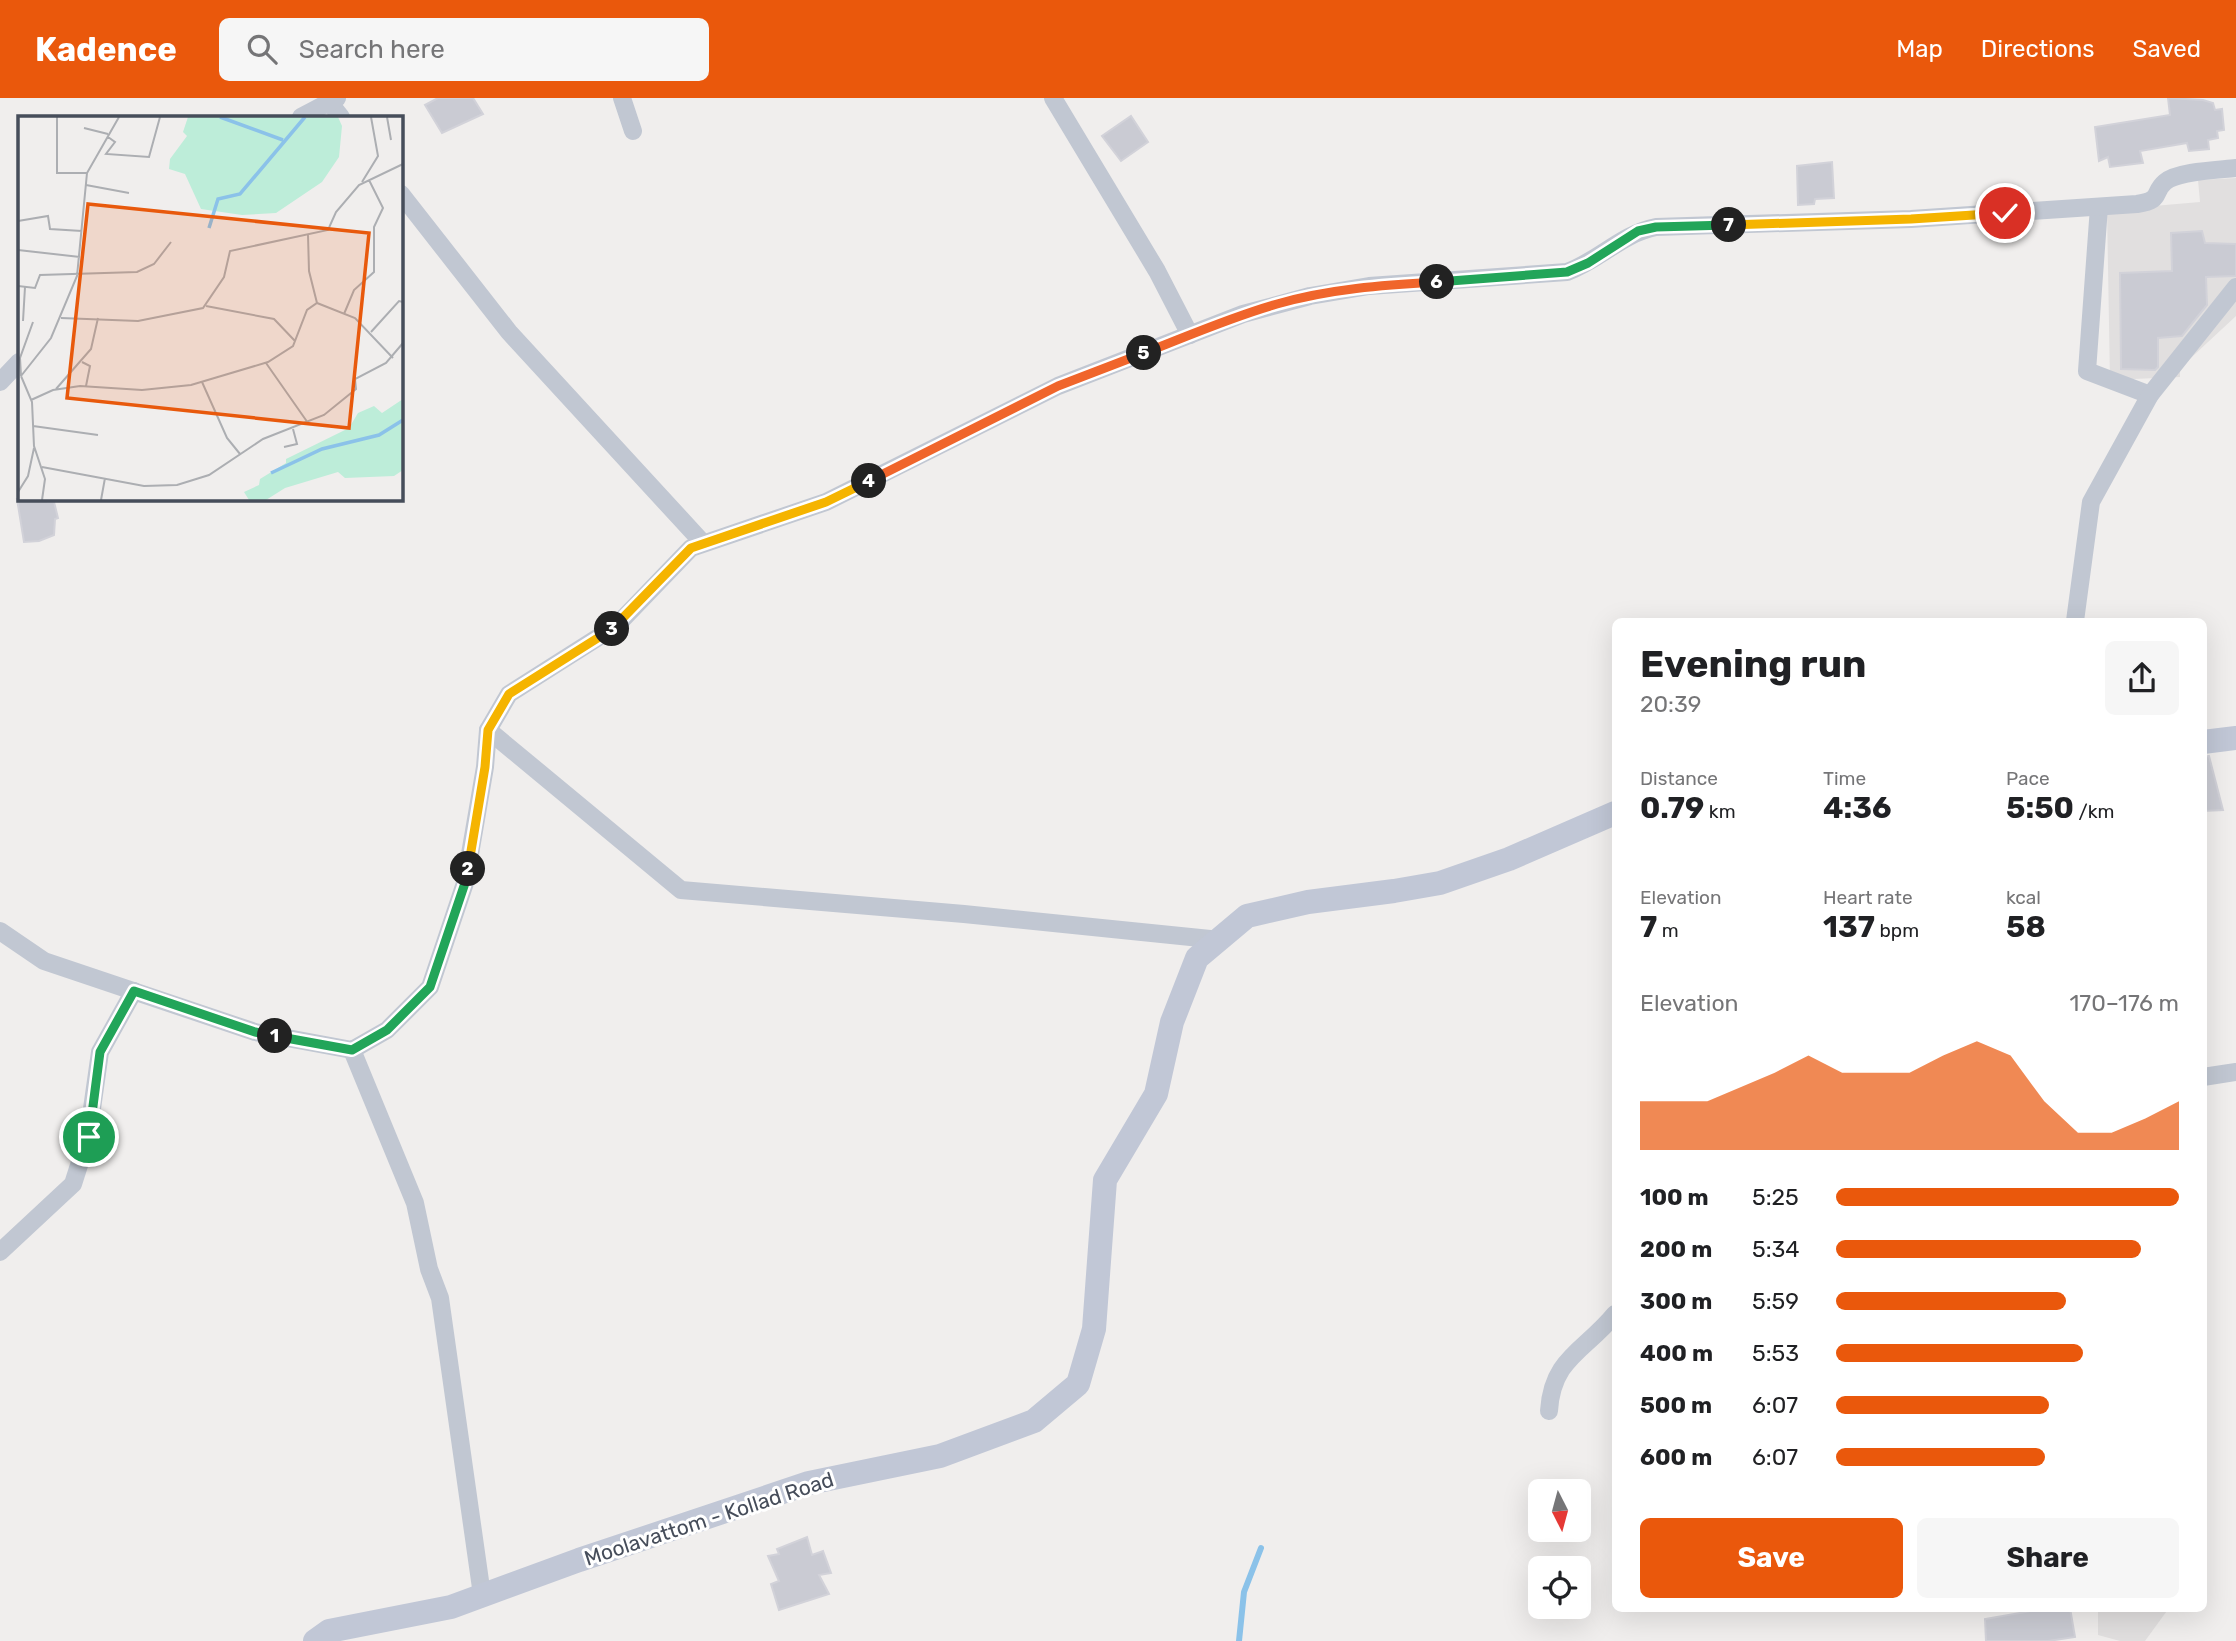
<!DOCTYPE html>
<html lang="en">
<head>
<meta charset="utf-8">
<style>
  :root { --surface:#fff; --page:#f6f6f6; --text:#202124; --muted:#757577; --accent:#ea580c }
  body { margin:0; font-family:Rubik,sans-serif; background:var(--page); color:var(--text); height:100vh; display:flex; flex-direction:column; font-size:26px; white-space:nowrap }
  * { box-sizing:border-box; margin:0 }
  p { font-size:23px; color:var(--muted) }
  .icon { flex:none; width:38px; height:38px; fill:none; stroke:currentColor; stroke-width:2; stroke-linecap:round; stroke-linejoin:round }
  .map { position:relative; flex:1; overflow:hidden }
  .details { position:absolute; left:1612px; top:520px; width:595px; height:994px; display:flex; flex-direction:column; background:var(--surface); border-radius:10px; box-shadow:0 7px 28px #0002 }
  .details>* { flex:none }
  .needle { width:46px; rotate:174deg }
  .fabs { position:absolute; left:1528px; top:1381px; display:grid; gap:14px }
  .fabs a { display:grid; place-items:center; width:63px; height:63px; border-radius:10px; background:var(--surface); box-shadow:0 7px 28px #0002; font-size:35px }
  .pin { position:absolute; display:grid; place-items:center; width:60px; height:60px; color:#fff; margin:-30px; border:4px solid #fff; border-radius:50%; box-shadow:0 2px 7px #0007 }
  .km { position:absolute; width:35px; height:35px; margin:-18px; border-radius:50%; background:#222; color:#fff; font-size:19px; line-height:35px; text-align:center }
  .round { display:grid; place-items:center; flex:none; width:74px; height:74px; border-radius:10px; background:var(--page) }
  .overview { display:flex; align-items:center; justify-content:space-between; height:119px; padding:0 28px }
  h1 { font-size:38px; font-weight:700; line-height:52px }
  .stats { display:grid; grid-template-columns:repeat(3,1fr); gap:10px; height:119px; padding:7px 28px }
  .stats div { display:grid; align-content:center }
  .stats b { font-size:30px; font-weight:700 }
  .stats small { font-size:19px; font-weight:400 }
  .stats p { font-size:19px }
  .chart { height:196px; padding:14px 28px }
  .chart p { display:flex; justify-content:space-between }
  .chart svg { width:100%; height:126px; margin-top:7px; fill:var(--accent); opacity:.7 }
  .button { display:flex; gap:14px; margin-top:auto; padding:14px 28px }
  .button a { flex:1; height:80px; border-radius:10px; background:var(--accent); color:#fff; font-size:28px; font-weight:700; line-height:80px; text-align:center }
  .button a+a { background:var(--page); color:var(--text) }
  ul { padding:0 28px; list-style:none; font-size:23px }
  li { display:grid; grid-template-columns:112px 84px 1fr; align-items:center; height:52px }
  li i { height:18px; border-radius:9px; background:var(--accent) }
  header { display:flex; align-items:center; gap:42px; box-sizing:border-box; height:98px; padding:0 35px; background:var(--accent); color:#fff }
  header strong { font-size:33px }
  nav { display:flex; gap:38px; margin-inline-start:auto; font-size:24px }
  .search { width:490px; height:63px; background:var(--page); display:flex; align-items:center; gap:18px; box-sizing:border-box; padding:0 24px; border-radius:10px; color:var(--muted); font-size:26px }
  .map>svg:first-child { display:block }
  .education { fill:#e1dfdf }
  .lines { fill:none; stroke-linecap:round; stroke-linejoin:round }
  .stream { stroke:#8bc2e9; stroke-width:6 }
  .building { fill:#cacbd3; stroke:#d2d2d9; stroke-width:2 }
  .minor { stroke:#c1c7d2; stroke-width:18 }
  .secondary { stroke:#c1c7d6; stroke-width:24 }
  .split-1-casing { stroke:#fff; stroke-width:14 }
  .split-2-casing { stroke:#fff; stroke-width:14 }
  .split-3-casing { stroke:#fff; stroke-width:14 }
  .split-4-casing { stroke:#fff; stroke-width:14 }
  .split-5-casing { stroke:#fff; stroke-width:14 }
  .split-6-casing { stroke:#fff; stroke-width:14 }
  .split-7-casing { stroke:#fff; stroke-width:14 }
  .split-8-casing { stroke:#fff; stroke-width:14 }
  .split-1 { stroke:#22a559; stroke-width:9 }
  .split-2 { stroke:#22a559; stroke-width:9 }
  .split-3 { stroke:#f5b400; stroke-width:9 }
  .split-4 { stroke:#f5b400; stroke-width:9 }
  .split-5 { stroke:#f0652b; stroke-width:9 }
  .split-6 { stroke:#f0652b; stroke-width:9 }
  .split-7 { stroke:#22a559; stroke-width:9 }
  .split-8 { stroke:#f5b400; stroke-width:9 }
  .labels { text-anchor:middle; stroke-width:6; stroke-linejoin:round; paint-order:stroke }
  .street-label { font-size:21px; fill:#464d5a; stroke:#fff }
  .inset-river { fill:none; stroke:#8bc2e9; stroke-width:3.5 }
  .inset-road { fill:none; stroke:#acaeb2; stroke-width:2 }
  .view { fill:#e8590c; fill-opacity:0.15; stroke:#e8590c; stroke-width:3.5 }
  .inset-edge { fill:none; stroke:#464d5a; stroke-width:3.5 }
</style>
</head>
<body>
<header>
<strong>Kadence</strong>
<div class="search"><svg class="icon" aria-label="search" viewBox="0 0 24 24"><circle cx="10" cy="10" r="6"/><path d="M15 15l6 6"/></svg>Search here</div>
<nav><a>Map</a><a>Directions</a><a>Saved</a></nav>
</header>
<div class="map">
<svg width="2236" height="1543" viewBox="0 0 2236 1543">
  <rect width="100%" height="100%" fill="#f0eeed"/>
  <!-- education -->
  <g class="education">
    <path d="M2236,80V218L2180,270V279L2110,282L2107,112L2200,104L2198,82Z"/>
    <path d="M2098,1510H2169L2145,1543H2120L2098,1537Z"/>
  </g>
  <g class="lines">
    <!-- stream -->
    <path class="stream" d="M1239,1543L1244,1494L1261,1450"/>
  </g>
  <!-- building -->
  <g class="building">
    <path d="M438,0H473L483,16L442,35L425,7Z"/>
    <path d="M2168,0L2203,2L2213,5L2215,12L2222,11L2224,32L2217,33L2218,40L2208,42L2209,51L2189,53L2187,45L2140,53L2143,65L2110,69L2108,59L2099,63L2095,29L2170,17Z"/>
    <path d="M1131,18L1148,44L1121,63L1102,38Z"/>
    <path d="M1832,64L1834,100L1815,101L1814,106L1798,107L1797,68Z"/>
    <path d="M2202,133L2205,145L2236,146V178L2206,179L2207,207L2182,238L2158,240V269L2155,272L2121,271L2120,175L2172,173L2171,135Z"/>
    <path d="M17,401H48V404H54L58,420L55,421L54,437L39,443L24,444Z"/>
    <path d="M2209,658L2223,712L2203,713V659Z"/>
    <path d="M807,1439L812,1457L823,1453L831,1475L819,1477L829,1496L779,1512L771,1486L779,1483L768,1458L779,1456L777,1451Z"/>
    <path d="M2048,1510H2070L2075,1539L2048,1543H1986L1985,1521Z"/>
  </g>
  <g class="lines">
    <!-- minor -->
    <g class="minor">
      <path d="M622,0L633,33"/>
      <path d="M1053,0L1157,173L1190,237"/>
      <path d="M329,4L341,19"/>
      <path d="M301,19L337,0"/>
      <path d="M401,96L509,234L703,445"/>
      <path d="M2099,109L2087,273L2150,297"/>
      <path d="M0,284L19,264"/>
      <path d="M2075,523L2091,404L2150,297L2236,189"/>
      <path d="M488,632L681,792L964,816L1220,842"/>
      <path d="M0,833L44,863L255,934L352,952L387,932L430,889L465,785L485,669L488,632L509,596L616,528L691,450L826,404L1058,288L1243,216L1310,198L1369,188L1567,174C1600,162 1621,136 1656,129L1911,121L2137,106C2163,102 2152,95 2165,84C2178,73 2219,72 2236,70"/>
      <path d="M352,952L415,1105L429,1171L440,1200L482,1497"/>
      <path d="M2203,979L2236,974"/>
      <path d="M0,1154L73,1086L88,1039L100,954L134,893"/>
      <path d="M1549,1313C1552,1260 1585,1253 1615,1216"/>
    </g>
    <!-- secondary -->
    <g class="secondary">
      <path d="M2203,644L2236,640"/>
      <path d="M315,1543L329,1533L451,1509L579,1462L809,1385L940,1358L1034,1323L1078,1286L1094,1231L1105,1082L1156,996L1172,924L1197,860L1247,818L1308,804L1394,793L1440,785L1509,761L1615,715"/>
    </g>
  </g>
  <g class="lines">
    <defs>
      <path id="split-1" d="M89,1039L100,954L134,893L255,934L275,938"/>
      <path id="split-2" d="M275,938L352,952L387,932L430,889L465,785L468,771"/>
      <path id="split-3" d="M468,771L485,669L488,632L509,596L612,531"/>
      <path id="split-4" d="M612,531L691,450L826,404L869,383"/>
      <path id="split-5" d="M869,383L1058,288L1144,255"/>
      <path id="split-6" d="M1144,255C1188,238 1231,219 1277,206C1329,191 1383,187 1437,184"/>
      <path id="split-7" d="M1437,184L1567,174L1588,165L1638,133L1656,129L1729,127"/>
      <path id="split-8" d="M1729,127L1911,121L2005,115"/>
    </defs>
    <!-- split-1 casing -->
    <use href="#split-1" class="split-1-casing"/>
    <!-- split-2 casing -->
    <use href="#split-2" class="split-2-casing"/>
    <!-- split-3 casing -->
    <use href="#split-3" class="split-3-casing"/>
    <!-- split-4 casing -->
    <use href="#split-4" class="split-4-casing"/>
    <!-- split-5 casing -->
    <use href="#split-5" class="split-5-casing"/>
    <!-- split-6 casing -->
    <use href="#split-6" class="split-6-casing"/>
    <!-- split-7 casing -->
    <use href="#split-7" class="split-7-casing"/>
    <!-- split-8 casing -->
    <use href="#split-8" class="split-8-casing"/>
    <!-- split-1 -->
    <use href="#split-1" class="split-1"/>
    <!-- split-2 -->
    <use href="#split-2" class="split-2"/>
    <!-- split-3 -->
    <use href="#split-3" class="split-3"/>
    <!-- split-4 -->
    <use href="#split-4" class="split-4"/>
    <!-- split-5 -->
    <use href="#split-5" class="split-5"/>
    <!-- split-6 -->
    <use href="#split-6" class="split-6"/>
    <!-- split-7 -->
    <use href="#split-7" class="split-7"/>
    <!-- split-8 -->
    <use href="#split-8" class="split-8"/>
  </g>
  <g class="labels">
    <!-- street labels -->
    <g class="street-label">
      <text transform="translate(709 1421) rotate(-18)" y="7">Moolavattom - Kollad Road</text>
    </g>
  </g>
  <!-- overview -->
  <g transform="translate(18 18)">
    <rect width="385" height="385" fill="#f0eeed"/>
    <path d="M170,1H320L324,10L321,41L304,66L258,97L224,99L183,93L167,58L151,53L152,43L169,20L165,16ZM385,283V354L376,360L327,362L320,356L267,372L248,384H231L226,376L241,369L242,363L268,347V343L331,312L340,297L356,290L364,297Z" fill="#bdedd9"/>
    <path class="inset-river" d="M202,1L265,24M191,112L200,83L222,78L287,1M253,357L304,333L361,319L385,304"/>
    <path class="inset-road" d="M39,1V57H69M369,1L373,24M66,12L90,18M90,21L97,26L88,38L131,41L142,1M344,66L360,40L353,1M68,69L111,77M0,105L30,100L32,113L64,115M290,119L291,155L299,187M0,134L62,141M0,170L17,172L22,159L119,156L136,148L153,126M188,190L256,203L277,225M326,198L336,174L356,156V111L365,92L351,64M43,202L120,205L185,192L206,161L212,135L310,114L318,96L341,69L385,48M5,205L7,171M353,216L381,185L385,186M64,246L72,250L68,270M248,247L290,307M3,260L2,242L15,206M3,260L33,222L59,160L69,57L101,1M3,260L14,286L16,330L27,363L24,384M184,266L209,322L222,338M38,273L73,233L80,202M13,284L35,274L62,270L124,274L173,269L250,246L275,230L289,194L299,187L337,202L375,242M15,310L80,319M266,331L279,328L275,313M24,351L126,370L159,369L191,359L245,323L306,299L338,273L337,263L368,247L385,227M0,376L10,360L16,332M83,384L87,362"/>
    <path class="view" d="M70,88L351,117L331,312L49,282Z"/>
    <rect width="385" height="385" class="inset-edge"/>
  </g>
</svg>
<div class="fabs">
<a><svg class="needle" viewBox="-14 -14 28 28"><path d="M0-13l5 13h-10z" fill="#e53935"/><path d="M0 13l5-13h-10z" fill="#757577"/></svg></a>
<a><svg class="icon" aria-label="locate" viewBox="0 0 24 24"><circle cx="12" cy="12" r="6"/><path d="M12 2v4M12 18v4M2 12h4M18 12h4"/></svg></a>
</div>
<div class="pin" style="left:89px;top:1039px;background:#1e9e55"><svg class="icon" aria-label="arrive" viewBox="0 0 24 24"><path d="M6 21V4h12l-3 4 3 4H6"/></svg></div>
<div class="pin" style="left:2005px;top:115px;background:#d93025"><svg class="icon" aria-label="check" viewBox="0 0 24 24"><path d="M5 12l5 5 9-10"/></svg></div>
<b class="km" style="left:275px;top:938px">1</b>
<b class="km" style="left:468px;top:771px">2</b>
<b class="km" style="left:612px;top:531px">3</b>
<b class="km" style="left:869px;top:383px">4</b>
<b class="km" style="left:1144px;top:255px">5</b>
<b class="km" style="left:1437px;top:184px">6</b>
<b class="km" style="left:1729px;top:127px">7</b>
<section class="details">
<div class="overview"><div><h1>Evening run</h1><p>20:39</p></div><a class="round"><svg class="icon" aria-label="share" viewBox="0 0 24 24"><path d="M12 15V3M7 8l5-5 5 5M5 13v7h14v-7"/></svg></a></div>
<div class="stats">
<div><p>Distance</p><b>0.79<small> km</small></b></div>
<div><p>Time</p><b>4:36</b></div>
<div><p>Pace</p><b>5:50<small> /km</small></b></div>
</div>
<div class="stats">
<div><p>Elevation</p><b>7<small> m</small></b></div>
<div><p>Heart rate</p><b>137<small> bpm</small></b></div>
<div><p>kcal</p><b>58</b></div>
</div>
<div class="chart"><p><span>Elevation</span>170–176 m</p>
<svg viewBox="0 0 160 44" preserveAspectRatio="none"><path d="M0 44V27L10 27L20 27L30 22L40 17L50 11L60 17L70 17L80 17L90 11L100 6L110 11L120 27L130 38L140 38L150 33L160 27V44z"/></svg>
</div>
<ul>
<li><b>100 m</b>5:25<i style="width:100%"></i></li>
<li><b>200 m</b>5:34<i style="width:89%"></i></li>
<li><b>300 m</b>5:59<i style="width:67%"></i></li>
<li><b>400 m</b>5:53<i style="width:72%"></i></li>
<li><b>500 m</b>6:07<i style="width:62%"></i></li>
<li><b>600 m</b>6:07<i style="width:61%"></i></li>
</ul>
<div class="button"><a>Save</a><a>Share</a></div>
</section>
</div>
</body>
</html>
